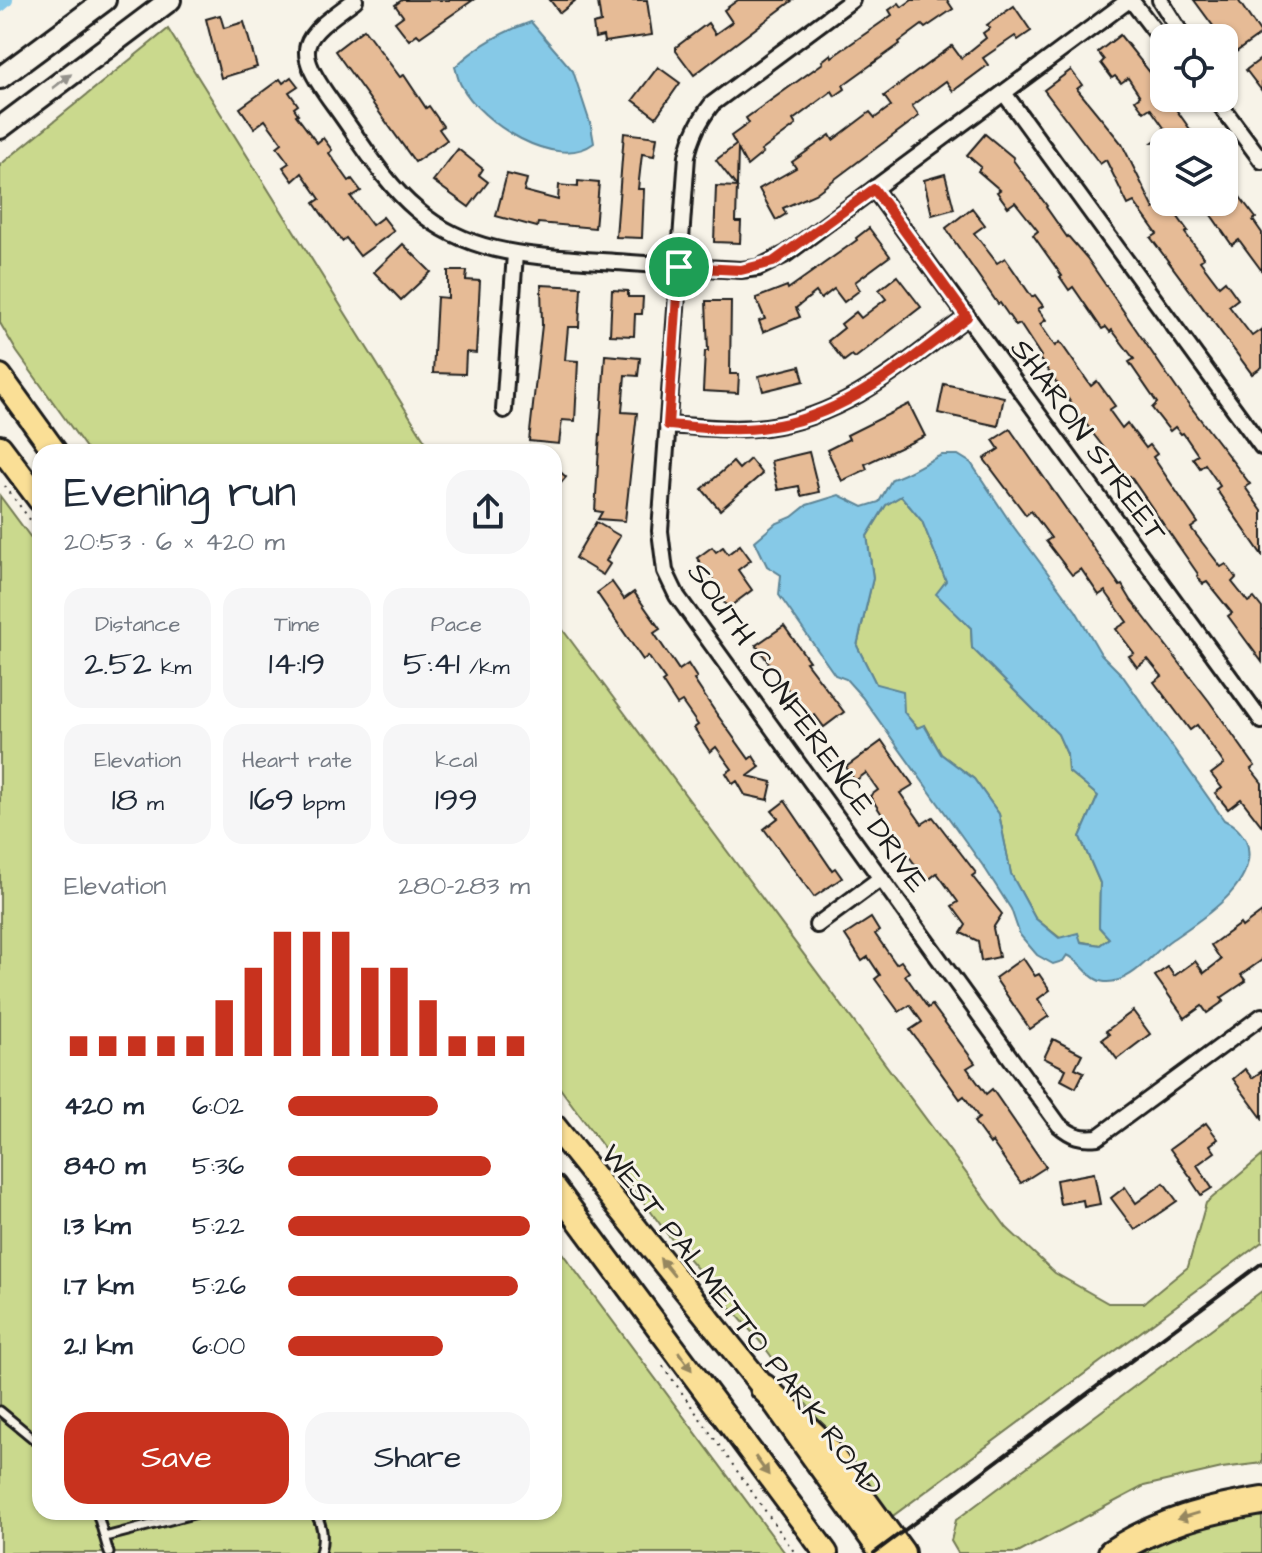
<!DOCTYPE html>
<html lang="en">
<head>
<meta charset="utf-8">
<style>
  :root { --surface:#fff; --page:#f6f6f7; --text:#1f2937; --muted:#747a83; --accent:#c8321e }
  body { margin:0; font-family:"Architects Daughter",sans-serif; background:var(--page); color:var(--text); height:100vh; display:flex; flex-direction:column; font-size:30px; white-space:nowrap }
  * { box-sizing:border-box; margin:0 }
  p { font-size:26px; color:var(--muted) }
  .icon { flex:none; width:44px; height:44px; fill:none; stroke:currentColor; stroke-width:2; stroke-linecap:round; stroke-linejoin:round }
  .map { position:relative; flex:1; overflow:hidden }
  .details { position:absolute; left:32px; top:444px; width:530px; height:1076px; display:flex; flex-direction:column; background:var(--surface); border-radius:24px; box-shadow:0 2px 6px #0004 }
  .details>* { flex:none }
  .tools { position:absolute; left:1150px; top:24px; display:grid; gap:16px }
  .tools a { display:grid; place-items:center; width:88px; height:88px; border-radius:16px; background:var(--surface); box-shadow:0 2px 6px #0004; font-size:40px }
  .pin { position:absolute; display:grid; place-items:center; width:68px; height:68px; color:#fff; margin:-34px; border:4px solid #fff; border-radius:50%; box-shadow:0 2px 8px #0007 }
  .round { display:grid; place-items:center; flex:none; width:84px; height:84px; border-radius:24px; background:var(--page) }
  .summary { display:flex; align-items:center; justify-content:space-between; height:136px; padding:0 32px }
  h1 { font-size:44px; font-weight:600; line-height:60px }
  .figures { display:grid; grid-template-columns:repeat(3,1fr); gap:12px; height:136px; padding:8px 32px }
  .figures div { display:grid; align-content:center; border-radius:20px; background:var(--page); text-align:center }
  .figures b { font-size:34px; font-weight:600 }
  .figures small { font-size:22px; font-weight:400 }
  .figures p { font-size:22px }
  .chart { height:224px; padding:16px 32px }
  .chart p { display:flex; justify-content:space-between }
  .chart svg { width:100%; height:144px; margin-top:8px; stroke:var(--accent); stroke-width:6 }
  .primary-button { display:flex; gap:16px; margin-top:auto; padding:16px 32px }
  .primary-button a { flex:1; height:92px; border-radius:24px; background:var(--accent); color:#fff; font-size:32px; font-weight:600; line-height:92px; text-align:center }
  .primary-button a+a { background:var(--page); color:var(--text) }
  ul { padding:0 32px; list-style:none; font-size:26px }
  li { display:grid; grid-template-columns:128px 96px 1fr; align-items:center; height:60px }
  li i { height:20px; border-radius:10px; background:var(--accent) }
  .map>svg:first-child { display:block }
  .green { fill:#cad98d; stroke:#737a54; stroke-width:2 }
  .water { fill:#86c9e7; stroke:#5c8496; stroke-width:2; fill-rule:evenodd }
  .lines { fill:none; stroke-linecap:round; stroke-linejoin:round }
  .canal { stroke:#86c9e7; stroke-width:14 }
  .building { fill:#e6bb96; stroke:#1c1c1c; stroke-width:2 }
  .lane-casing { stroke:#1c1c1c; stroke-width:13 }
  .street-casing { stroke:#1c1c1c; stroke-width:20 }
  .secondary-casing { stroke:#1c1c1c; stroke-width:26 }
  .primary-casing { stroke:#1c1c1c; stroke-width:28 }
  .highway-casing { stroke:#1c1c1c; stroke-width:32 }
  .path { stroke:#1c1c1c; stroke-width:2; stroke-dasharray:2 6; stroke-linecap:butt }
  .lane { stroke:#f7f3e8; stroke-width:7 }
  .street { stroke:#f7f3e8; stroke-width:14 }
  .secondary { stroke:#f7f3e8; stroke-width:20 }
  .primary { stroke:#fadf96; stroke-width:22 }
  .highway { stroke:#fadf96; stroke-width:26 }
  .rail { stroke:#1c1c1c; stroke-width:4 }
  .oneway { fill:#94928c }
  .oneway2 { fill:#96875f }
  .route-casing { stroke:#fff; stroke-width:16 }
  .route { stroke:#c8321e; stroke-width:10 }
  .labels { text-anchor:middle; stroke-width:6; stroke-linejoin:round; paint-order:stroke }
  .street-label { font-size:30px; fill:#1c1c1c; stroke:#f7f3e8 }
</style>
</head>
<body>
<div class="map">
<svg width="1262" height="1553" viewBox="0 0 1262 1553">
  <rect width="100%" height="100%" fill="#f7f3e8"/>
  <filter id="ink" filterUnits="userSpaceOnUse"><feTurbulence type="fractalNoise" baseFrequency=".0125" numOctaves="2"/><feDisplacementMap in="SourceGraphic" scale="16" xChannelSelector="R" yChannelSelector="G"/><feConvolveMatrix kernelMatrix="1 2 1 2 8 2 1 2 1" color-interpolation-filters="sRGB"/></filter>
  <g filter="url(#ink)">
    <!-- green -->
    <g class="green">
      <path d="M168,29L432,452H89L17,352L0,323V165Z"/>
      <path d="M0,496L40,550V1512H554V1242L785,1553H0Z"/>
      <path d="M901,496L922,521L946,581L937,594L971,628L972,648L1058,734L1067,754L1068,771L1098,796L1080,837L1100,883L1099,927L1109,938L1100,945L1060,938L1035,918L1011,874L999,814L974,779L941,754L925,725L918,728L876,684L857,646L873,578L867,536L886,505Z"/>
      <path d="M554,618L1007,1228L1055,1273L1108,1303H1144L1188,1267L1206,1203L1262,1156V1242L890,1518L763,1345L668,1235L554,1080Z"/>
      <path d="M1262,1291V1463L1222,1468L1144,1486L1018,1553H958L951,1541L956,1520Z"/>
      <path d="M1262,1510V1553H1127L1159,1535Z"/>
    </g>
    <!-- water -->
    <g class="water">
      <path d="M531,22L573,71L591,126L594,143C556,172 480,122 461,85C458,80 457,73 455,67C476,47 504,31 531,22Z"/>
      <path d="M942,455H958L971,463L1010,522L1076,611L1101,654L1122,675L1224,820C1235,825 1239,830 1246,840C1262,883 1200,920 1171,940C1152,953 1131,984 1105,982C1089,981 1082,961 1067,955L1063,961L1053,964L1037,955L1020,935L1011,909L986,870L862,697L846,679L835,675L779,595L781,575L767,566L755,541L775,524L792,517L807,505L839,495L863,507L879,502L892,479C914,472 922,463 942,455ZM901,496L922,521L946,581L936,594L971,628L972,648L1058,734L1067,754L1068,771L1098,796L1080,837L1100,883L1099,927L1109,938L1100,945L1081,942L1078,933L1059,938L1035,918L1011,874L999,814L974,779L941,754L924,725L917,728L904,712L903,691L876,684L857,646L873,578L867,536L886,505Z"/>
    </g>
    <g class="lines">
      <!-- canal -->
      <path class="canal" d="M0,5L6,0"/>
    </g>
    <!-- building -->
    <g class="building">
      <path d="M402,0H473L420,37L417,34L409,40L395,22L403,16L395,5Z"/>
      <path d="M550,0H576L560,13Z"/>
      <path d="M614,0H647L652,35L604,42L603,36L595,38L593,24L601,22L598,2Z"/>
      <path d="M738,0H793L694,75L676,51V47L708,23L715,34L732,22L724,10Z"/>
      <path d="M912,0H947L953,9L925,28L922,25L899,42L900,44L843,85L845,89L835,96L832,91L793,120L796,125L761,151L763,153L747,166L738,149L736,222H741L740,243L714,242L716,186L737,187L716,160L736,145L731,136L749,123L746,118L823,63L822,61L831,54L832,57L892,15L889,10L899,3L902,7Z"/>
      <path d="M1194,0H1238L1261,34L1236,52L1226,38H1222Z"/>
      <path d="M1014,6L1031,31L1018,40L1015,36L983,58L988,65L953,91L946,81L912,106L919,116L815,194L783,208L786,214L776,220L759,189L796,168L792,162L830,135L833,140L870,112L875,118L891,106L884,96L952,46L961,58L986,38L983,33L990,28L987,25Z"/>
      <path d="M220,15L224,28L244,22L257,67L221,78L206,19Z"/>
      <path d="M364,29L400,77L404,75L426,108L429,106L443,126L439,129L447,140L415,162L335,51Z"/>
      <path d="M1120,35L1153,76L1164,92V98H1168L1199,142H1153L1167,132L1150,108L1144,112L1135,100L1140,96L1128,78L1121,83L1115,76L1112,78L1101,63L1104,60L1098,52Z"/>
      <path d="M1262,58V91L1246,70Z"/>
      <path d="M658,67L680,83L656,117L633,100Z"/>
      <path d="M1071,70L1082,85L1077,89L1122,144L1154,209L1167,202L1188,231L1185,233L1204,258L1200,261L1219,286L1225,281L1238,299L1229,306L1252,336L1262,329V367L1252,374L1151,238L1157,234L1134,202L1128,205L1106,160L1100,164L1044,90Z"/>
      <path d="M291,77L298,86L289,92L298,105L294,108L298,114L296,115L317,143L323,138L332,150L329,153L349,181L352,179L361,191L351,197L372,225L383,217L394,231L360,256L346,238L342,241L323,216L314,203L320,199L302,173L293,181L283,167L289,163L277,147L282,143L265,120L254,128L240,108L280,79L283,83Z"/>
      <path d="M624,133L657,137L654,156L642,154L638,189H644L642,238L616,237Z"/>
      <path d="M985,134L1014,158L1013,160L1047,206L1046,207L1067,237L1068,236L1087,258L1177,389L1250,484L1245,487L1262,511V555L1216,489L1220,486L1205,464L1200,468L1193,458L1198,455L1183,433L1181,434L1175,427L1170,431L1152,408L1157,403L1129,362L1134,359L1112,330L1110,332L1106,327L1102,329L1073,287L1069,290L1060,277L1062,276L1033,235L1038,231L1015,202L1008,207L997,192L1000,190L978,171L981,167L967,155Z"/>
      <path d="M458,149L483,169L479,175L488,182L469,207L433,181Z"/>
      <path d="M507,174L527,179L524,191L558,200L559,185L578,187V181L599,183L595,228L538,223L537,227L496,216Z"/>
      <path d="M945,174L954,209L932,215L924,180Z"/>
      <path d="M1224,176L1256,218L1253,220L1262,233V271L1239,240L1232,245L1202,202H1224Z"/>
      <path d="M972,208L985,225L974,233L997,263L1005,258L1032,297L1035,295L1043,306L1038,309L1046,320L1040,324L1055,346L1060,342L1091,386L1097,381L1115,406L1109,410L1122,428L1127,423L1146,448L1150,445L1157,454L1153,457L1198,523L1191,528L1221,567L1226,564L1236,578L1232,582L1248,602L1254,598L1262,608V662L1228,616L1232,613L1207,582L1203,584L1197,576L1198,574L1130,476L1127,477L1094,435L1039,358L1041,356L1020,324L1016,326L1000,303L998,304L950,235L946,228Z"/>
      <path d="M869,228L890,256L855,282L860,290L844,302L834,289L821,299L816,292L796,308L800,317L763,332L759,321L765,319L756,298L787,286L788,289L857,240L856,238Z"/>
      <path d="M403,244L431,272L401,300L374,272Z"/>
      <path d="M448,271H467L466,280L480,281L476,353L466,352L465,374L433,373L437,297L448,298Z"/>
      <path d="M897,276L921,307L855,358L852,355L844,361L828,341L844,328L841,324L856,312L861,318L886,299L879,290Z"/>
      <path d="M541,285L581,287L579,327H568L565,360L578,361L575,421L562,420L559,444L529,441L542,325Z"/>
      <path d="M612,290L628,291V297H643L642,314H635L634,336L610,335Z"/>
      <path d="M706,301H731L730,374H739L738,393L703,391L705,351H708Z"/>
      <path d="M605,355L640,358L638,376L625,375L622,412L637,413L625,521L598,519L602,512L595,511Z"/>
      <path d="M800,366L804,381L763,391L759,376Z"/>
      <path d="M944,384L1004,397L998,426L938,413Z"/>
      <path d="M909,404L925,436L865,464L867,469L842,481L827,450L849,439L847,435Z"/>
      <path d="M1010,429L1120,586L1122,585L1131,600L1209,701L1255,766L1251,769L1262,783V826L1241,799L1228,809L1215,793L1222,788L1211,774L1224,764L1197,725L1190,730L1154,682L1162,676L1148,659L1137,667L1129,656L1134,653L1116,629L1127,622L1105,591L1099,595L1081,569L1072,575L1046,541L1051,538L1031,511L1026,515L984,459L999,449L993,440Z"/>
      <path d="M809,452L819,492L801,496L799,486L778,490L771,461Z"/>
      <path d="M750,459L762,474L720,510L702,489L733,462L739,469Z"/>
      <path d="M554,466L566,477L554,491Z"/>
      <path d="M596,522L620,536L606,561L610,564L603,575L575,558Z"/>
      <path d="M740,545L751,560L738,570L752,590L728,608L719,595L722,592L697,558L712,547L716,552L723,547L728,554Z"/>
      <path d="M612,582L624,599L634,592L660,629L654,633L679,670L688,664L697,678L694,680L716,713L749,759L753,756L760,767L748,776L772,782L768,800L745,795L737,781L733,784L726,773L732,769L716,747L710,752L694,728L698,725L682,702L677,705L662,682L665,680L648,656L643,660L597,593Z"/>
      <path d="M784,626L809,661L806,662L844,712L824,727L815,715L809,719L756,645Z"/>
      <path d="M882,741L913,785L900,793L922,824L933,817L976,873L972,876L1002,914L993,928L999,957L981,961L978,941L961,933L966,925L952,906L958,902L937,873L927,881L908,855L870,796L878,790L866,773L855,781L846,767Z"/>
      <path d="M785,801L832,870L835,868L842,878L814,897L764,829L778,818L772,811Z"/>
      <path d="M1262,912V960L1241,975L1246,981L1221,998L1224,1001L1207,1013L1202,1006L1185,1018L1155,976L1168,967L1174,976L1195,961L1204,973L1221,960L1211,945L1240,924L1242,927Z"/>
      <path d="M871,918L879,931L875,934L896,964L901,961L909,972L905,975L928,1008L932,1005L975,1063L967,1068L986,1094L992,1089L1046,1167L1021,1183L992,1142L990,1144L974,1122L979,1118L964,1096L960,1099L910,1030L922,1022L910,1005L899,1012L875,979L880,975L868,957L862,961L845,935Z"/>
      <path d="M1023,958L1035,976L1039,974L1050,990L1038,999L1049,1016L1030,1029L995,978Z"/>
      <path d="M1133,1011L1150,1034L1117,1059L1102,1039L1109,1034L1106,1031Z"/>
      <path d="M1053,1039L1082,1054L1075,1068L1084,1072L1076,1088L1061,1080L1066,1069L1044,1058Z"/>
      <path d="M1245,1069L1252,1078L1262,1071V1118L1233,1079Z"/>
      <path d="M1206,1123L1218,1139L1210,1145L1215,1152L1197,1165L1212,1188L1201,1195L1191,1180L1192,1179L1170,1149Z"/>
      <path d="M1094,1173L1100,1204L1084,1207L1083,1200L1060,1204L1056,1180Z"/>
      <path d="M1164,1183L1177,1201L1135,1230L1111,1198L1125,1187L1136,1203Z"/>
    </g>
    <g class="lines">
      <defs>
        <g id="lane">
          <path d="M0,1411L40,1444"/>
          <path d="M97,1512L109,1553"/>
          <path d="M314,1512C323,1524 324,1539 320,1553"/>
          <path d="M105,1537L201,1512"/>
        </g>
        <g id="street">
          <path d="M355,0C300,40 291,46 334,105C360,140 383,182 417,210C470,256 535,256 601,261C648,264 695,268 741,270L758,268L786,254L1129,0"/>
          <path d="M852,0L712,104C699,121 692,135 687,156L660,531L665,571L677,596L1059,1125C1072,1136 1081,1139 1098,1137L1262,1016"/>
          <path d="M1131,0L1164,43"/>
          <path d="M1160,0L1184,38"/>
          <path d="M1004,93L1262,447"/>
          <path d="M1215,98L1262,161"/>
          <path d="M874,189L1262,721"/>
          <path d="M504,410L515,254"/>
          <path d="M668,425C700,427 733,431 766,427C845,417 905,363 967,317"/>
          <path d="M817,925L881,878"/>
        </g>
        <g id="secondary">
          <path d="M0,78L105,0"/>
          <path d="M0,128L170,0"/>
        </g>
        <g id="primary">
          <path d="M0,376L55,452"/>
          <path d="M0,447L40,500"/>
          <path d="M554,1126L764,1388L882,1553"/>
          <path d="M554,1187L826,1553"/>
        </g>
        <g id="highway">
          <path d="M764,1388L820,1442L901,1553"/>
          <path d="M1112,1553C1159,1522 1207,1510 1262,1501"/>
        </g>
      </defs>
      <!-- lane casing -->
      <use href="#lane" class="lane-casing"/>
      <!-- street casing -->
      <use href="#street" class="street-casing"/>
      <!-- secondary casing -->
      <use href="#secondary" class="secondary-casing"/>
      <!-- primary casing -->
      <use href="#primary" class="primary-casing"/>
      <!-- highway casing -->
      <use href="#highway" class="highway-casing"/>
      <!-- path -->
      <g class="path">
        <path d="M5,486L40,533"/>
        <path d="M663,1366L795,1553"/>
      </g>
      <!-- lane -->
      <use href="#lane" class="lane"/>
      <!-- street -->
      <use href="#street" class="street"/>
      <!-- secondary -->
      <use href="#secondary" class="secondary"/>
      <!-- primary -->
      <use href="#primary" class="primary"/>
      <!-- highway -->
      <use href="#highway" class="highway"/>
      <!-- rail -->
      <path class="rail" d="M874,1553L1262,1263"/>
    </g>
    <!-- one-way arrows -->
    <defs><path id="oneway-solid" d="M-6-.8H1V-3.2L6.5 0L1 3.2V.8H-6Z" transform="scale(2)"/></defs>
    <use class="oneway" href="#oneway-solid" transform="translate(62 81) rotate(-37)"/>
    <g class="oneway2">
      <use href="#oneway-solid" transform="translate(667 1267) rotate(-129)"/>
      <use href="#oneway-solid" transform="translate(685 1361) rotate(54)"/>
      <use href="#oneway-solid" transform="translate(762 1466) rotate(54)"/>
      <use href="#oneway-solid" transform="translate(1188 1516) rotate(163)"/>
    </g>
  </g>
  <g class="lines" filter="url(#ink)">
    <defs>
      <path id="route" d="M874,189L967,317C905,363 845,417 766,427C733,432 700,427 668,425L679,267L741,270L773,262Z"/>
    </defs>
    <!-- route casing -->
    <use href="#route" class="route-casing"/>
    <!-- route -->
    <use href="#route" class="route"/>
  </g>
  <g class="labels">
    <!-- street labels -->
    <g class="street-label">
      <text transform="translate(1089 440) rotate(54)" y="10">SHARON STREET</text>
      <text transform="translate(808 727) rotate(55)" y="10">SOUTH CONFERENCE DRIVE</text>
      <text transform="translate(742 1320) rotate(52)" y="10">WEST PALMETTO PARK ROAD</text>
    </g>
  </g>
</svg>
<div class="tools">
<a><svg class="icon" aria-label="locate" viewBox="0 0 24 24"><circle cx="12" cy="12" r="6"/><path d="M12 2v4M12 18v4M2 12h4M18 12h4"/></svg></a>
<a><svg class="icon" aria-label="layers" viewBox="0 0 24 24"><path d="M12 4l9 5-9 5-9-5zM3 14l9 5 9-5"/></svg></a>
</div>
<div class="pin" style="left:679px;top:267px;background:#1e9e55"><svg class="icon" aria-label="arrive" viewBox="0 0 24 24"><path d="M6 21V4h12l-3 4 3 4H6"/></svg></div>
<section class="details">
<div class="summary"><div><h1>Evening run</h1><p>20:53 · 6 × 420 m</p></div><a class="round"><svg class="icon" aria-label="share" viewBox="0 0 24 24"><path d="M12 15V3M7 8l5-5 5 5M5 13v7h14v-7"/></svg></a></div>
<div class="figures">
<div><p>Distance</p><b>2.52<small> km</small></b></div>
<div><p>Time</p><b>14:19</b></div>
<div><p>Pace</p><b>5:41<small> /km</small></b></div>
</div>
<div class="figures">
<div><p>Elevation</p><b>18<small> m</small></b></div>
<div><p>Heart rate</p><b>169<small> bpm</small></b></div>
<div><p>kcal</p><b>199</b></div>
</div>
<div class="chart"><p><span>Elevation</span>280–283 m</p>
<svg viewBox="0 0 160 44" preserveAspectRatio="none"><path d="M5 44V38M15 44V38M25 44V38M35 44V38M45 44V38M55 44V27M65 44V17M75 44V6M85 44V6M95 44V6M105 44V17M115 44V17M125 44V27M135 44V38M145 44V38M155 44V38"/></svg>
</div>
<ul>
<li><b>420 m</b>6:02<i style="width:62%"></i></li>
<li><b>840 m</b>5:36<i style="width:84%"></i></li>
<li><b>1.3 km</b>5:22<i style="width:100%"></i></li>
<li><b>1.7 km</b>5:26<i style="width:95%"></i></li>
<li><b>2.1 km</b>6:00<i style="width:64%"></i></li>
</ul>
<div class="primary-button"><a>Save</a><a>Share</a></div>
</section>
</div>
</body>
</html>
